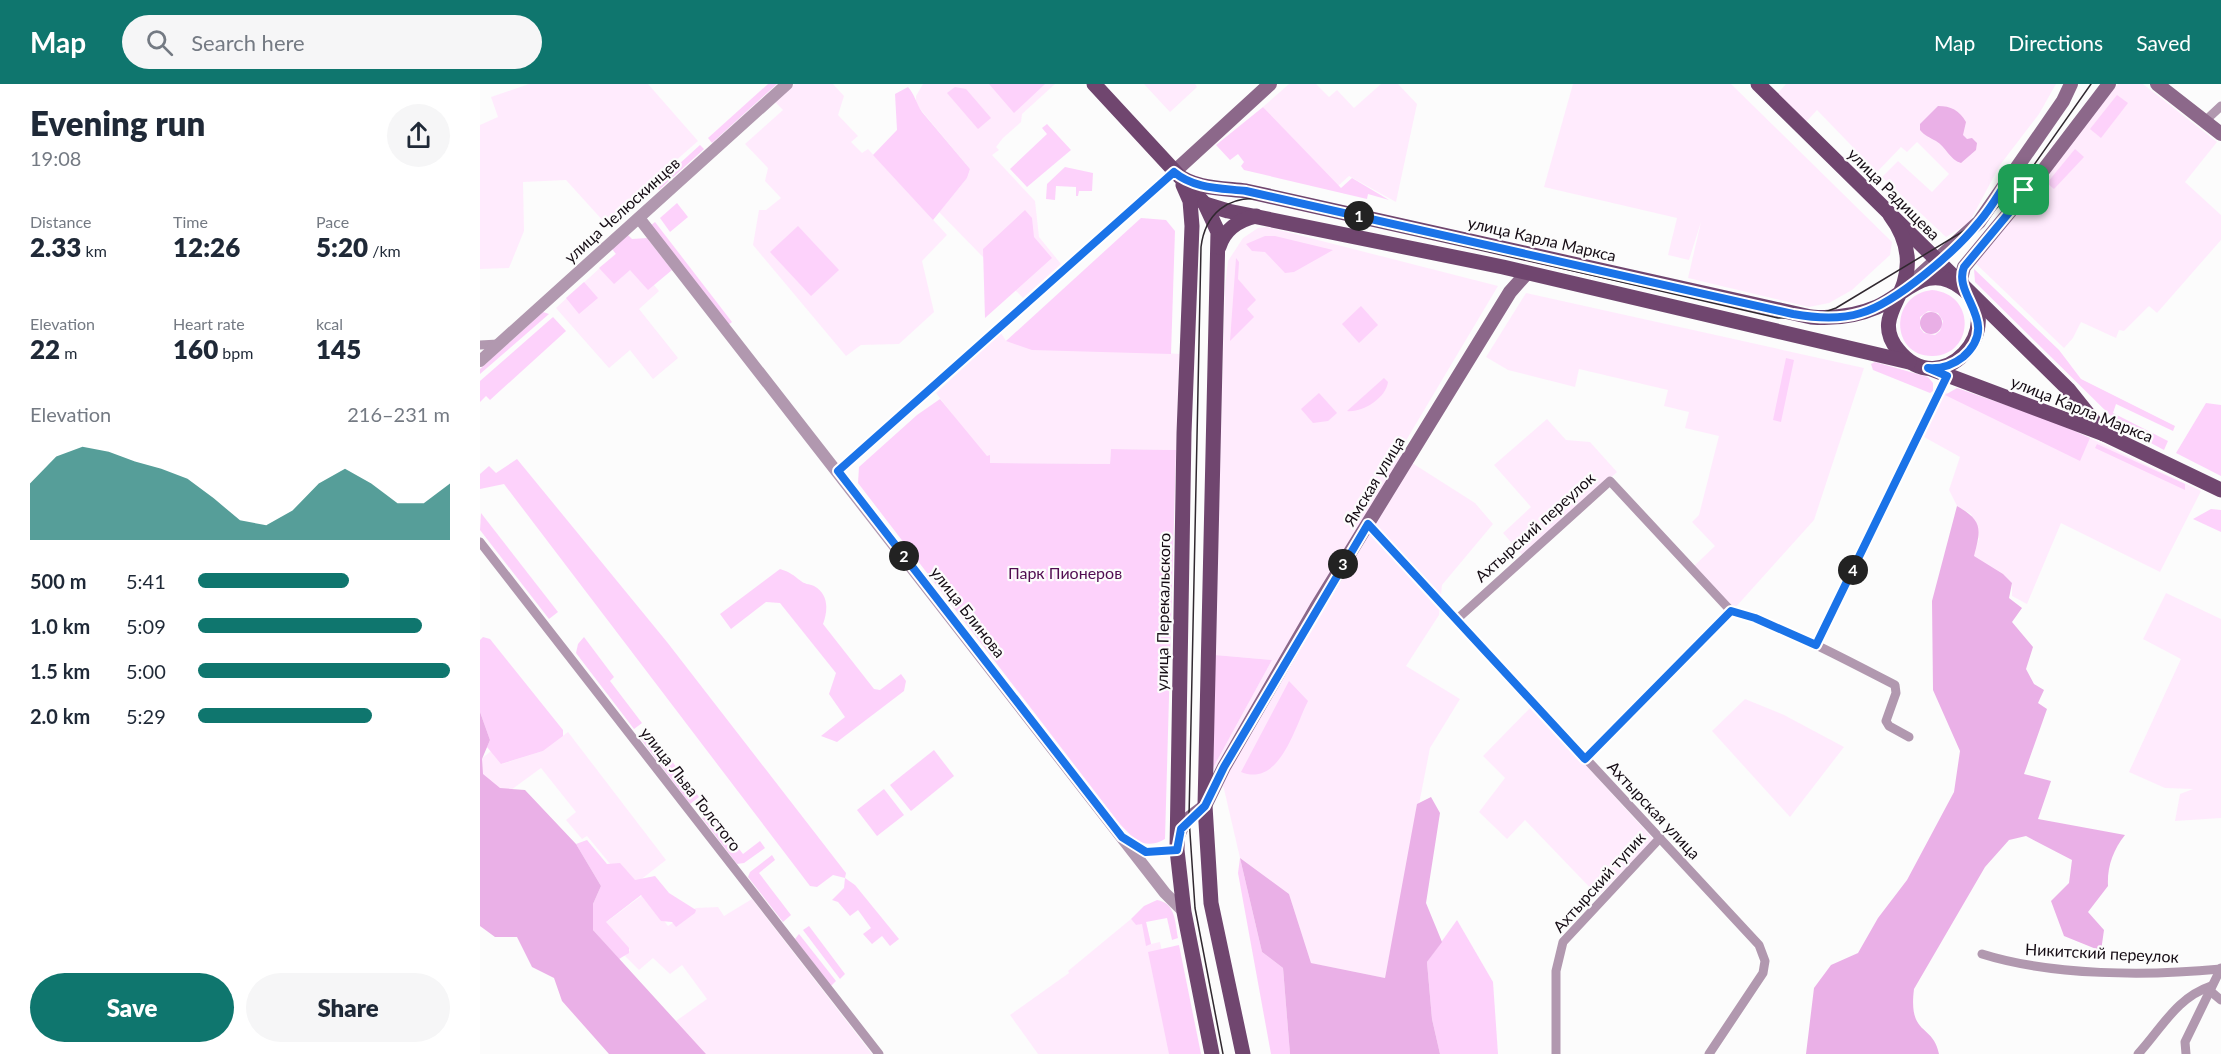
<!DOCTYPE html>
<html lang="en">
<head>
<meta charset="utf-8">
<style>
  :root { --surface:#fff; --page:#f6f6f7; --text:#1f2937; --muted:#747a83; --accent:#0f766e }
  body { margin:0; font-family:Lato,sans-serif; background:var(--page); color:var(--text); height:100vh; display:flex; flex-direction:column; font-size:22px; white-space:nowrap }
  * { box-sizing:border-box; margin:0 }
  p { font-size:20px; color:var(--muted) }
  .icon { flex:none; width:33px; height:33px; fill:none; stroke:currentColor; stroke-width:2; stroke-linecap:round; stroke-linejoin:round }
  .map { position:relative; flex:1; overflow:hidden }
  .sheet { display:flex; flex-direction:column; background:var(--surface); width:480px }
  .sheet>* { flex:none }
  .pin { position:absolute; display:grid; place-items:center; width:51px; height:51px; color:#fff; margin:-26px; border-radius:12px; box-shadow:0 3px 9px #0006 }
  .km { position:absolute; width:30px; height:30px; margin:-15px; border-radius:50%; background:#222; color:#fff; font-size:16px; line-height:30px; text-align:center }
  .round { display:grid; place-items:center; flex:none; width:63px; height:63px; border-radius:32px; background:var(--page) }
  .overview { display:flex; align-items:center; justify-content:space-between; height:102px; padding:0 30px }
  h1 { font-size:33px; font-weight:800; line-height:45px }
  .stats { display:grid; grid-template-columns:repeat(3,1fr); gap:9px; height:102px; padding:6px 30px }
  .stats div { display:grid; align-content:center }
  .stats b { font-size:26px; font-weight:800 }
  .stats small { font-size:16px; font-weight:400 }
  .stats p { font-size:16px }
  .chart { height:168px; padding:12px 30px }
  .chart p { display:flex; justify-content:space-between }
  .chart svg { width:100%; height:108px; margin-top:6px; fill:var(--accent); opacity:.7 }
  .button { display:flex; gap:12px; margin-top:auto; padding:12px 30px }
  .button a { flex:1; height:69px; border-radius:36px; background:var(--accent); color:#fff; font-size:24px; font-weight:800; line-height:69px; text-align:center }
  .button a+a { background:var(--page); color:var(--text) }
  ul { padding:0 30px; list-style:none; font-size:20px }
  li { display:grid; grid-template-columns:96px 72px 1fr; align-items:center; height:45px }
  li i { height:15px; border-radius:8px; background:var(--accent) }
  header { display:flex; align-items:center; gap:36px; box-sizing:border-box; height:84px; padding:0 30px; background:var(--accent); color:#fff }
  header strong { font-size:28px }
  nav { display:flex; gap:33px; margin-inline-start:auto; font-size:21px }
  .search { width:420px; height:54px; background:var(--page); display:flex; align-items:center; gap:15px; box-sizing:border-box; padding:0 21px; border-radius:33px; color:var(--muted); font-size:22px }
  main { display:flex; flex:1; min-height:0 }
  .map>svg:first-child { display:block }
  .built { fill:#ffebfd }
  .green { fill:#fdd2fb; fill-rule:evenodd }
  .forest { fill:#eab0e7 }
  .water { fill:#e9afe6 }
  .lines { fill:none; stroke-linecap:round; stroke-linejoin:round }
  .minor { stroke:#b198af; stroke-width:9 }
  .tertiary { stroke:#b198af; stroke-width:12 }
  .secondary { stroke:#8c688a; stroke-width:14 }
  .primary { stroke:#70466f; stroke-width:15 }
  .tram { stroke:#30282f; stroke-width:1.5 }
  .route-casing { stroke:#fff; stroke-width:12 }
  .route { stroke:#1a73e8; stroke-width:8 }
  .labels { text-anchor:middle; stroke-width:4.5; stroke-linejoin:round; paint-order:stroke }
  .street-label { font-size:16px; fill:#150c14; stroke:#fcfcfc }
  .park-label { font-size:16px; fill:#510d51; stroke:#fcfcfc }
</style>
</head>
<body>
<header>
<strong>Map</strong>
<div class="search"><svg class="icon" aria-label="search" viewBox="0 0 24 24"><circle cx="10" cy="10" r="6"/><path d="M15 15l6 6"/></svg>Search here</div>
<nav><a>Map</a><a>Directions</a><a>Saved</a></nav>
</header>
<main>
<section class="sheet">
<div class="overview"><div><h1>Evening run</h1><p>19:08</p></div><a class="round"><svg class="icon" aria-label="share" viewBox="0 0 24 24"><path d="M12 15V3M7 8l5-5 5 5M5 13v7h14v-7"/></svg></a></div>
<div class="stats">
<div><p>Distance</p><b>2.33<small> km</small></b></div>
<div><p>Time</p><b>12:26</b></div>
<div><p>Pace</p><b>5:20<small> /km</small></b></div>
</div>
<div class="stats">
<div><p>Elevation</p><b>22<small> m</small></b></div>
<div><p>Heart rate</p><b>160<small> bpm</small></b></div>
<div><p>kcal</p><b>145</b></div>
</div>
<div class="chart"><p><span>Elevation</span>216–231 m</p>
<svg viewBox="0 0 160 44" preserveAspectRatio="none"><path d="M0 44V21L10 10L20 6L30 8L40 12L50 15L60 19L70 27L80 36L90 38L100 32L110 21L120 15L130 21L140 29L150 29L160 21V44z"/></svg>
</div>
<ul>
<li><b>500 m</b>5:41<i style="width:60%"></i></li>
<li><b>1.0 km</b>5:09<i style="width:89%"></i></li>
<li><b>1.5 km</b>5:00<i style="width:100%"></i></li>
<li><b>2.0 km</b>5:29<i style="width:69%"></i></li>
</ul>
<div class="button"><a>Save</a><a>Share</a></div>
</section>
<div class="map">
<svg width="1741" height="970" viewBox="0 0 1741 970">
  <rect width="100%" height="100%" fill="#fcfcfc"/>
  <!-- built -->
  <g class="built">
    <path d="M49,0H168L218,57L125,139L86,96L43,98L44,147L29,184L0,185V41L18,33L11,13Z"/>
    <path d="M315,0H353L364,12L358,31L378,52L371,58L382,69L388,65L467,151L442,177L454,228L419,260L381,261L366,272L273,161L279,126H286L301,114L285,97L288,84L265,60L303,26L295,18Z"/>
    <path d="M443,0H575L542,30L541,38L523,54L516,63L519,66L512,71L555,117L559,153L581,180L543,214L459,128L487,94L490,85L436,20V12Z"/>
    <path d="M664,0H715L717,3L690,28Z"/>
    <path d="M809,0H836L849,13L857,6L874,24L901,0H918L937,20L916,118L869,92L858,102L783,23Z"/>
    <path d="M1093,0H1251L1412,158L1410,171L1372,206L1349,219L1329,223L1208,194L1221,138L1209,176L1188,171L1197,134L1064,103Z"/>
    <path d="M1306,0H1576L1559,30L1520,81L1489,139L1466,153L1402,93L1418,77L1452,108L1469,90L1437,58L1427,68L1421,63L1397,88L1337,26L1326,38L1297,10Z"/>
    <path d="M1638,0H1663L1737,58L1705,98L1741,131V156L1677,229L1669,222L1644,247L1639,246L1636,254L1601,238L1593,254L1584,264L1492,176Z"/>
    <path d="M787,143L1018,202L918,370L995,419L1013,440L962,501L959,531L926,582L980,615L950,664L905,894L831,879L809,810L760,774L744,705L733,684L792,576L735,571L745,203L748,177L763,154L778,144Z"/>
    <path d="M142,164L179,207L159,225L198,274L173,295L150,266L129,284L76,224Z"/>
    <path d="M1046,209L1384,284L1334,436L1254,525L1213,483L1235,462L1212,438L1219,431L1239,352L1205,344L1209,328L1184,322L1188,306L1099,285L1095,303L1028,286L1006,273Z"/>
    <path d="M521,249L526,257L699,270L696,366L631,365L630,380L510,379L456,309Z"/>
    <path d="M1464,308L1610,354L1721,407L1680,488L1581,439L1547,520L1532,512V499L1493,472L1499,455L1491,430L1477,422L1469,406L1480,373L1444,353Z"/>
    <path d="M1067,335L1086,356L1110,358L1137,388L1043,472L1023,449L1051,423L1014,381Z"/>
    <path d="M1686,509L1741,535V734L1695,737L1700,710L1713,705L1685,704L1649,688L1701,575L1663,555Z"/>
    <path d="M1265,615L1304,631L1364,663L1310,733L1232,647Z"/>
    <path d="M1052,622L1174,756L1118,812L1045,736L1027,755L999,728L1025,694L1003,672Z"/>
    <path d="M88,648L186,776L150,804L107,752L102,755L86,736L96,728L61,684L31,706L16,705L0,687V676L11,667L22,680L63,667Z"/>
    <path d="M164,810L188,842L216,824L238,823L244,832L272,815L392,970H226L196,937L227,915L202,881L190,890L173,874L159,886L145,872L150,866L125,839Z"/>
    <path d="M651,835L656,841L666,838L671,860L680,858L704,970H558L530,931L589,889L588,887Z"/>
  </g>
  <!-- green -->
  <g class="green">
    <path d="M288,0H297L232,59L228,54Z"/>
    <path d="M509,0H565L534,29Z"/>
    <path d="M428,3C435,11 436,19 442,28L490,85L487,94L453,136L393,71L417,46L415,10Z"/>
    <path d="M475,3L486,5L511,34L498,45L467,9Z"/>
    <path d="M1637,11L1648,19L1621,54L1610,45Z"/>
    <path d="M783,23L861,104L872,94L909,116L888,110L887,115L764,86L761,82L764,78L758,70L750,76L736,61Z"/>
    <path d="M567,40L591,66L547,103L530,85L567,50L562,44Z"/>
    <path d="M220,61L224,65L179,106L175,102Z"/>
    <path d="M1595,65L1604,73L1574,105L1567,99Z"/>
    <path d="M585,83L613,89L612,107H599L598,112H596V103L576,102L575,116L566,115L567,100Z"/>
    <path d="M197,119L208,133L190,148L180,134Z"/>
    <path d="M545,126L552,134L554,153L572,174L505,234L503,165Z"/>
    <path d="M661,134L686,136L695,147L691,270L552,266L526,257Z"/>
    <path d="M175,138L252,238L248,241L170,142Z"/>
    <path d="M318,142L359,186L331,212L290,168Z"/>
    <path d="M148,151L152,155L167,154L192,186L168,206L150,186L134,200L119,184L136,170L132,165Z"/>
    <path d="M785,152H795L853,166L814,188L805,189L785,168L772,167L766,160Z"/>
    <path d="M756,174L759,178L758,195L776,216L767,225L774,233L750,257Z"/>
    <path d="M1494,185L1579,266L1601,295L1695,342L1693,347L1636,320L1633,329L1688,357L1684,366L1652,349L1635,336L1495,198Z"/>
    <path d="M104,198L118,214L99,230L86,214Z"/>
    <path d="M1452,206C1497,210 1494,271 1453,272C1411,273 1408,211 1452,206ZM1448,227L1458,229L1463,237L1460,247L1455,251L1444,249L1440,244V233Z"/>
    <path d="M881,222L898,241L879,259L862,240Z"/>
    <path d="M63,228L69,230L0,290V285Z"/>
    <path d="M73,233L86,247L10,316L6,312L0,318V297Z"/>
    <path d="M1306,274L1314,276L1301,338L1293,336Z"/>
    <path d="M1395,278L1448,293L1453,299V307L1450,309L1393,286L1391,280Z"/>
    <path d="M904,294L908,298C906,314 882,329 867,327Z"/>
    <path d="M1477,304L1575,338L1610,354L1600,377L1465,311Z"/>
    <path d="M839,309L857,329L848,337L833,339L821,325Z"/>
    <path d="M460,315L507,372L510,371V379L630,380L631,365L696,366L685,755C664,767 654,755 639,739L378,399L379,383L437,331Z"/>
    <path d="M1726,319L1741,321V392L1696,369Z"/>
    <path d="M1617,360L1705,400V406L1615,364Z"/>
    <path d="M37,375L187,558L366,789L365,794L375,801L419,855L410,862L402,852L392,860L383,850L391,844L378,826L370,832L358,818L352,816L364,804L365,794L353,791L337,803L330,802L24,400L0,405V390L9,382L16,389Z"/>
    <path d="M1731,425L1741,426V448L1713,435Z"/>
    <path d="M1,429L78,528L69,535L0,446Z"/>
    <path d="M300,485C310,488 313,491 321,497C324,500 329,500 334,502C349,510 348,527 343,540L394,605L400,606L421,590L426,597L424,607L357,658L341,652L365,633L349,610L356,589L300,519L286,518L251,545L240,530Z"/>
    <path d="M3,553L10,555L83,646V652L63,667L21,680L7,663L10,656L0,628V556Z"/>
    <path d="M104,553L134,593L130,597L162,639L154,645L96,569L98,560Z"/>
    <path d="M735,571L792,576L733,684Z"/>
    <path d="M809,597L828,617C815,642 800,704 761,688Z"/>
    <path d="M169,647L219,713L210,720L160,654Z"/>
    <path d="M454,666L474,692L431,727L410,701Z"/>
    <path d="M404,705L424,731L397,752L377,726Z"/>
    <path d="M230,727L263,770L280,757L285,764L264,779L257,780L222,734Z"/>
    <path d="M107,756L127,780L140,779L155,796L175,792L189,809L216,826L215,829L196,843L192,838L181,837L161,811L126,838L149,864V869L139,875L113,846V820L121,802L96,760Z"/>
    <path d="M292,771L295,776L279,789L311,831L303,838L268,793L270,788Z"/>
    <path d="M760,774L782,868L803,884L810,970H791L758,789Z"/>
    <path d="M677,816C696,819 695,839 698,854L692,856L687,834L666,838L671,860L666,862L662,840L656,841L651,835L664,822Z"/>
    <path d="M977,836L1013,898L1018,970H960L952,935L947,878Z"/>
    <path d="M329,842L365,890L360,895L323,846Z"/>
    <path d="M319,850L356,897L351,902L315,855Z"/>
    <path d="M699,861L721,970H689L668,868Z"/>
  </g>
  <!-- forest -->
  <g class="forest">
    <path d="M1458,22C1471,22 1479,26 1486,38L1483,51L1487,55L1492,54L1497,59L1496,66L1481,79C1470,76 1466,63 1456,57C1449,53 1445,52 1440,46V40Z"/>
    <path d="M1477,422C1503,437 1501,445 1494,472L1523,490L1532,499L1529,514L1542,524L1532,538L1553,563L1546,585L1554,600L1564,606L1558,619L1567,625L1544,690L1571,697L1558,735L1645,751C1633,766 1627,783 1628,802L1608,828L1624,846L1621,867L1584,852L1571,817L1589,799L1592,776L1546,752L1529,756L1505,783L1434,905C1428,953 1453,939 1459,970H1326L1334,904L1351,881L1378,869L1398,834L1427,796L1474,708L1480,667L1453,606L1452,517Z"/>
    <path d="M0,628L10,656L2,675L3,690L20,704L45,706L96,760L121,802L113,820V846L226,970H129L82,917L74,894L52,883L37,853H15L0,842Z"/>
    <path d="M951,713L960,729L946,819L962,858L947,878L952,935L960,970H810L803,884L782,868L760,774L809,810L831,879L905,894L937,720Z"/>
  </g>
  <!-- water -->
  <circle class="water" cx="1451" cy="239" r="11"/>
  <g class="lines">
    <!-- minor -->
    <g class="minor">
      <path d="M1725,37L1741,22"/>
      <path d="M0,261L18,260"/>
      <path d="M358,387L694,88"/>
      <path d="M888,440L1279,861L1285,877L1283,889L1229,970"/>
      <path d="M0,458L399,970"/>
      <path d="M976,536L1130,397L1251,527"/>
      <path d="M1336,561L1467,292"/>
      <path d="M1105,675L1251,527C1308,544 1362,574 1415,601L1416,609L1406,637L1409,642L1429,653"/>
      <path d="M647,756L666,768L697,766"/>
      <path d="M1502,870C1572,892 1668,892 1741,885"/>
      <path d="M1729,906L1741,916"/>
      <path d="M1076,970V887L1083,858L1180,754"/>
      <path d="M1658,970C1682,944 1696,914 1731,902"/>
      <path d="M1706,970L1705,958L1741,884"/>
    </g>
    <!-- tertiary -->
    <g class="tertiary">
      <path d="M159,134L685,809L704,828"/>
      <path d="M0,277L307,0"/>
    </g>
    <!-- secondary -->
    <g class="secondary">
      <path d="M1677,0L1741,50"/>
      <path d="M694,88L790,0"/>
      <path d="M1430,200L1499,138L1583,17L1591,0"/>
      <path d="M1484,205L1481,195L1484,183L1552,101L1629,0"/>
      <path d="M698,752L704,738L725,722L744,683L836,524L1030,208L1047,189"/>
    </g>
    <!-- primary -->
    <g class="primary">
      <path d="M614,0L725,120L738,148L725,722L731,819L763,970"/>
      <path d="M1278,0L1588,305L1624,350"/>
      <path d="M695,89C715,105 741,104 766,107L1331,233C1354,235 1376,232 1397,223C1426,210 1447,177 1482,204C1530,242 1461,320 1418,266C1397,240 1416,223 1424,199C1432,174 1425,151 1410,131"/>
      <path d="M703,101L710,117L712,142L704,349L697,766L704,828L732,970"/>
      <path d="M725,120L748,127L1023,183L1429,278"/>
      <path d="M739,163C744,146 759,136 776,132"/>
      <path d="M1451,285L1624,350L1741,406"/>
    </g>
    <!-- tram -->
    <path class="tram" d="M743,970L715,824L709,734L721,163C725,130 748,111 781,115L1298,234L1331,233L1356,224L1507,133L1537,105L1611,0"/>
  </g>
  <g class="lines">
    <defs>
      <path id="route" d="M694,88C714,105 741,104 766,107L1313,230C1335,234 1359,236 1381,229C1416,219 1476,167 1499,138C1512,123 1522,105 1532,89V97L1535,104L1544,106L1552,101L1484,183C1472,212 1522,238 1483,273C1473,281 1461,285 1448,284L1467,292L1336,561L1275,534L1251,527L1105,675L888,440L744,683L725,722L701,745L697,766L666,768L642,753L358,387Z"/>
    </defs>
    <!-- route casing -->
    <use href="#route" class="route-casing"/>
    <!-- route -->
    <use href="#route" class="route"/>
  </g>
  <g class="labels">
    <!-- street labels -->
    <g class="street-label">
      <text transform="translate(1414 110) rotate(45)" y="6">улица Радищева</text>
      <text transform="translate(142 126) rotate(-42)" y="6">улица Челюскинцев</text>
      <text transform="translate(1062 155) rotate(13)" y="6">улица Карла Маркса</text>
      <text transform="translate(1602 325) rotate(22)" y="6">улица Карла Маркса</text>
      <text transform="translate(894 397) rotate(-59)" y="6">Ямская улица</text>
      <text transform="translate(1055 443) rotate(-42)" y="6">Ахтырский переулок</text>
      <text transform="translate(488 528) rotate(52)" y="6">улица Блинова</text>
      <text transform="translate(683 528) rotate(-89)" y="6">улица Перекальского</text>
      <text transform="translate(211 705) rotate(52)" y="6">улица Льва Толстого</text>
      <text transform="translate(1174 726) rotate(47)" y="6">Ахтырская улица</text>
      <text transform="translate(1119 798) rotate(-48)" y="6">Ахтырский тупик</text>
      <text transform="translate(1622 869) rotate(3)" y="6">Никитский переулок</text>
    </g>
    <!-- park labels -->
    <g class="park-label">
      <text x="585" y="495">Парк Пионеров</text>
    </g>
  </g>
</svg>
<div class="pin" style="left:1544px;top:106px;background:#1e9e55"><svg class="icon" aria-label="arrive" viewBox="0 0 24 24"><path d="M6 21V4h12l-3 4 3 4H6"/></svg></div>
<b class="km" style="left:879px;top:132px">1</b>
<b class="km" style="left:424px;top:472px">2</b>
<b class="km" style="left:863px;top:480px">3</b>
<b class="km" style="left:1373px;top:486px">4</b>
</div>
</main>
</body>
</html>
